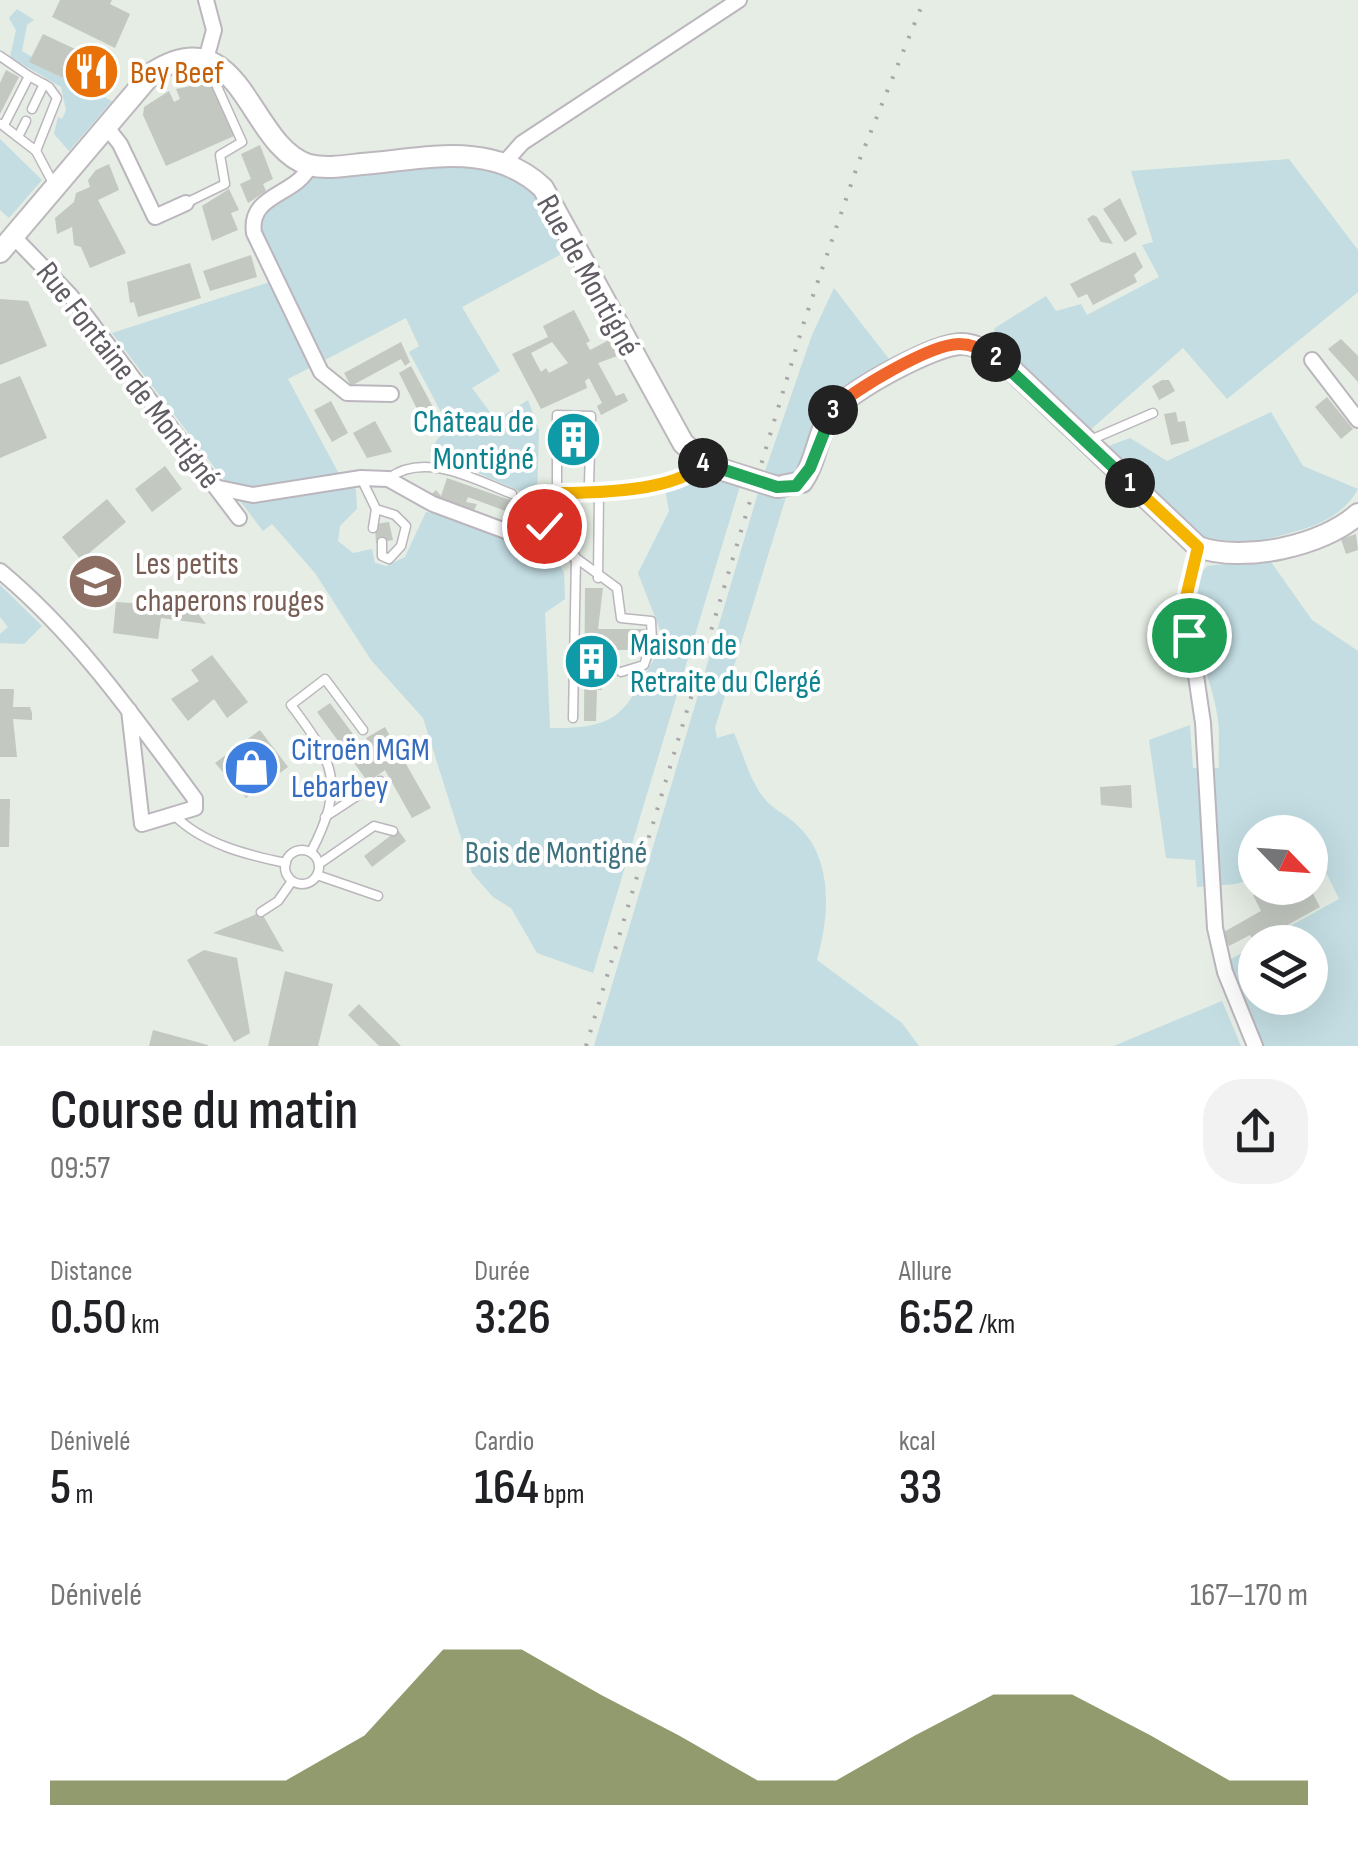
<!DOCTYPE html>
<html lang="fr">
<head>
<meta charset="utf-8">
<style>
  :root { --surface:#fff; --page:#f2f2f2; --text:#202124; --muted:#757577; --accent:#637232 }
  body { margin:0; font-family:"Sofia Sans Condensed",sans-serif; background:var(--page); color:var(--text); height:100vh; display:flex; flex-direction:column; font-size:38px; white-space:nowrap }
  * { box-sizing:border-box; margin:0 }
  p { font-size:32px; color:var(--muted) }
  .icon { flex:none; width:55px; height:55px; fill:none; stroke:currentColor; stroke-width:2; stroke-linecap:round; stroke-linejoin:round }
  .map { position:relative; height:1046px; overflow:hidden }
  .drawer { display:flex; flex-direction:column; background:var(--surface); flex:1 }
  .drawer>* { flex:none }
  .needle { width:65px; rotate:115deg }
  .tools { position:absolute; left:1238px; top:815px; display:grid; gap:20px }
  .tools a { display:grid; place-items:center; width:90px; height:90px; border-radius:50%; background:var(--surface); box-shadow:0 10px 40px #0002; font-size:50px }
  .pin { position:absolute; display:grid; place-items:center; width:85px; height:85px; color:#fff; margin:-42px; border:5px solid #fff; border-radius:50%; box-shadow:0 2px 10px #0007 }
  .km { position:absolute; width:50px; height:50px; margin:-25px; border-radius:50%; background:#222; color:#fff; font-size:28px; line-height:50px; text-align:center }
  .round { display:grid; place-items:center; flex:none; width:105px; height:105px; border-radius:40px; background:var(--page) }
  .headline { display:flex; align-items:center; justify-content:space-between; height:170px; padding:0 50px }
  h1 { font-size:55px; font-weight:600; line-height:75px }
  .metrics { display:grid; grid-template-columns:repeat(3,1fr); gap:15px; height:170px; padding:10px 50px }
  .metrics div { display:grid; align-content:center }
  .metrics b { font-size:50px; font-weight:600 }
  .metrics small { font-size:28px; font-weight:400 }
  .metrics p { font-size:28px }
  .chart { height:280px; padding:20px 50px }
  .chart p { display:flex; justify-content:space-between }
  .chart svg { width:100%; height:180px; margin-top:10px; fill:var(--accent); opacity:.7 }
  .map>svg:first-child { display:block }
  .green { fill:#c3dde2; fill-rule:evenodd }
  .building { fill:#c3c8c1; fill-rule:evenodd }
  .lines { fill:none; stroke-linecap:round; stroke-linejoin:round }
  .lane-casing { stroke:#bbb6bd; stroke-width:11 }
  .street-casing { stroke:#bbb6bd; stroke-width:18 }
  .secondary-casing { stroke:#bdb8be; stroke-width:24 }
  .lane { stroke:#fff; stroke-width:8 }
  .street { stroke:#fff; stroke-width:14 }
  .secondary { stroke:#fff; stroke-width:20 }
  .rail { stroke:#a7a6a8; stroke-width:4; stroke-dasharray:2.5 12; stroke-linecap:butt }
  .secondary-bridge-casing { stroke:#bdb8be; stroke-width:24; stroke-linecap:butt }
  .secondary-bridge { stroke:#fff; stroke-width:20 }
  .split-1-casing { stroke:#fff; stroke-width:20 }
  .split-2-casing { stroke:#fff; stroke-width:20 }
  .split-3-casing { stroke:#fff; stroke-width:20 }
  .split-4-casing { stroke:#fff; stroke-width:20 }
  .split-5-casing { stroke:#fff; stroke-width:20 }
  .split-1 { stroke:#f5b400; stroke-width:12 }
  .split-2 { stroke:#22a559; stroke-width:12 }
  .split-3 { stroke:#f0652b; stroke-width:12 }
  .split-4 { stroke:#22a559; stroke-width:12 }
  .split-5 { stroke:#f5b400; stroke-width:12 }
  .labels { text-anchor:middle; stroke-width:8; stroke-linejoin:round; paint-order:stroke }
  .food-label { font-size:32px; fill:#c56008; stroke:#fff; text-anchor:start }
  .street-label { font-size:32px; fill:#615c63; stroke:#fff }
  .culture-label { font-size:32px; fill:#0d838f; stroke:#fff; text-anchor:end }
  .education-label { font-size:32px; fill:#785e54; stroke:#fff; text-anchor:start }
  .shop-label { font-size:32px; fill:#366cbe; stroke:#fff; text-anchor:start }
  .park-label { font-size:32px; fill:#3f737f; stroke:#fff }
</style>
</head>
<body>
<div class="map">
<svg width="1358" height="1046" viewBox="0 0 1358 1046">
  <rect width="100%" height="100%" fill="#e5ede4"/>
  <!-- green -->
  <g class="green">
    <path d="M17,9L34,20L27,25L22,51L32,57L30,62L112,101L69,151L54,134L58,117L62,119L66,110L61,87L10,57L16,30L9,18Z"/>
    <path d="M0,139L42,180L9,218L0,210Z"/>
    <path d="M1289,159L1358,250V292L1227,399L1183,348L1089,431L991,343L995,328L1046,296L1056,311L1081,304L1087,315L1159,277L1142,245L1153,242L1131,171Z"/>
    <path d="M479,161C538,175 543,200 571,249L462,307L500,371L472,388L496,420L528,400L539,430L536,528L564,572L565,599L545,613L550,728C635,730 624,700 665,643L638,573L669,511L665,488L686,485L704,473L740,486L593,973L537,953L511,908L493,897L472,873L423,718L371,660L315,573L272,524L263,531L112,333L270,282L257,230L263,207L315,172ZM406,318L419,346L409,352L448,425L429,451L519,491L525,503L514,528L426,512L405,557L386,566L375,563L372,549L353,553L338,541L340,526L357,509L356,490L338,472L288,379Z"/>
    <path d="M834,288L892,363L838,394L819,415L797,475L786,481L763,477L812,335Z"/>
    <path d="M1271,412L1303,466L1358,489C1343,516 1319,525 1290,533C1266,539 1231,551 1207,541C1174,528 1132,472 1106,447L1130,438L1167,461Z"/>
    <path d="M760,486L786,497L715,728L717,738L734,733C743,754 750,780 763,797C774,811 788,815 799,827C834,861 829,917 817,960L902,1023L919,1046H594Z"/>
    <path d="M1269,559L1312,620L1358,651V1046H1263L1229,960L1255,946V998H1310V942H1261L1339,899L1318,856L1310,859V832H1255V878L1236,884L1197,887L1195,860L1166,858L1149,740L1190,725L1193,768H1219C1218,752 1220,736 1218,720C1213,675 1173,604 1207,566Z"/>
    <path d="M0,585L42,626L24,644L0,643V634L8,627L0,617Z"/>
    <path d="M1222,1001L1241,1046H1113L1116,1045Z"/>
  </g>
  <!-- building -->
  <g class="building">
    <path d="M60,0H112L110,4L130,14L115,48L52,17Z"/>
    <path d="M43,34L107,64L93,92L29,62Z"/>
    <path d="M6,70L19,77L0,114V83Z"/>
    <path d="M206,83L212,85L234,136L166,166L143,115L144,107L169,91L174,102L180,99L176,89Z"/>
    <path d="M260,145L273,179L263,184L266,191L248,203L240,184L251,179L241,154Z"/>
    <path d="M109,164L119,190L98,200L126,253L90,268L81,247L74,245L72,227L57,234L55,218L74,202L76,193L90,187L88,180L96,170Z"/>
    <path d="M229,189L239,210L231,213L238,230L212,241L202,206Z"/>
    <path d="M1120,198L1137,234L1125,242L1103,209Z"/>
    <path d="M1093,215L1097,217L1113,244L1101,242L1087,219Z"/>
    <path d="M1135,252L1143,267L1134,275L1137,282L1093,305L1087,294L1078,298L1070,284Z"/>
    <path d="M251,255L257,277L210,291L203,271Z"/>
    <path d="M190,263L201,298L138,317L134,302L130,303L127,282Z"/>
    <path d="M0,299L28,301L47,346L0,365Z"/>
    <path d="M574,310L590,341L586,343L590,350L611,339L620,355L598,363L616,396L624,393L628,401L601,415L597,406L602,403L589,378L585,381L587,388L541,409L512,354L548,337L543,326ZM552,342L568,363L549,373L546,368L541,372L531,353Z"/>
    <path d="M1341,339L1358,356V382L1328,349Z"/>
    <path d="M401,342L410,362L405,366L401,359L351,386L344,373Z"/>
    <path d="M411,366L442,424L428,431L399,373Z"/>
    <path d="M20,376L47,438L0,458V384Z"/>
    <path d="M1162,380H1169L1175,391L1159,400L1152,386Z"/>
    <path d="M1327,397L1353,429L1341,439L1315,407Z"/>
    <path d="M331,401L348,433L332,442L314,410Z"/>
    <path d="M1176,412L1178,422L1185,421L1189,441L1171,445L1164,414Z"/>
    <path d="M566,420L582,421L580,459L564,457Z"/>
    <path d="M375,421L392,452L367,458L353,433Z"/>
    <path d="M165,466L182,489L152,512L135,489Z"/>
    <path d="M447,478L516,502L511,513L468,497L466,502L477,504L474,510L430,496L436,490L441,496Z"/>
    <path d="M107,499L126,522L81,560L62,537Z"/>
    <path d="M389,522L393,540L376,543L375,524Z"/>
    <path d="M1356,534L1358,550L1346,554L1341,539Z"/>
    <path d="M99,561L113,579L92,595L81,582Z"/>
    <path d="M585,588H603L598,629H645L644,650H598L602,690H597L596,721H584Z"/>
    <path d="M116,602L193,607L206,624L161,618L158,639L113,633Z"/>
    <path d="M212,655L248,702L227,718L214,699L188,721L171,699L199,681L191,670Z"/>
    <path d="M0,689H14L13,707H30L32,713V720L13,719L17,757H0Z"/>
    <path d="M330,703L364,749L370,745L366,738L385,727L431,808L412,818L385,770L368,782L317,712Z"/>
    <path d="M260,730L288,767L246,798L215,763Z"/>
    <path d="M1131,785L1132,808L1101,805L1100,787Z"/>
    <path d="M0,799H10L9,847H0Z"/>
    <path d="M398,830L406,841L372,867L364,856Z"/>
    <path d="M1266,888L1271,897L1287,888H1310L1320,907L1255,943L1250,935L1229,946L1222,933L1261,911L1253,895Z"/>
    <path d="M261,912L284,952L213,933Z"/>
    <path d="M204,950L237,958L250,1033L234,1042L187,960Z"/>
    <path d="M285,971L333,984L318,1046H268Z"/>
    <path d="M359,1004L401,1046H379L348,1015Z"/>
    <path d="M153,1030L208,1045V1046H149Z"/>
  </g>
  <g class="lines">
    <defs>
      <g id="lane">
        <path d="M0,56L29,76L4,125"/>
        <path d="M29,76L49,87L57,98L36,151"/>
        <path d="M32,109L44,84"/>
        <path d="M1,124L36,151L53,183"/>
        <path d="M18,137L26,121"/>
        <path d="M186,203L225,184L220,155L242,142L215,82L216,72"/>
        <path d="M1088,441L1153,413"/>
        <path d="M361,478L376,509L395,515L406,526L401,546L389,559L382,556V542"/>
        <path d="M389,478C425,451 476,480 512,494"/>
        <path d="M557,493V415L591,416L589,484L599,493L598,578"/>
        <path d="M544,525L564,535L576,558L573,718"/>
        <path d="M373,528L376,509"/>
        <path d="M539,544L576,558L617,588L621,618L651,621L652,642L644,665L621,672"/>
        <path d="M173,814C202,844 247,855 286,863"/>
        <path d="M325,817L380,781"/>
        <circle cx="302" cy="867" r="17"/>
        <path d="M311,852C346,784 334,762 291,705L325,679L363,730"/>
        <path d="M319,864L374,826L393,831"/>
        <path d="M317,875L378,896"/>
        <path d="M261,912L278,901L292,881"/>
      </g>
      <g id="street">
        <path d="M205,63L214,30L206,0"/>
        <path d="M105,125L120,144L155,217L186,203"/>
        <path d="M506,161L522,143L739,0"/>
        <path d="M310,165C298,196 248,193 254,233L321,372L347,393L391,394"/>
        <path d="M13,236L70,295L239,518"/>
        <path d="M1312,360L1358,420"/>
        <path d="M219,488L253,495L361,478L388,479L433,504L538,543L557,493C596,493 677,492 704,462"/>
        <path d="M1198,547L1185,601L1203,723L1215,928L1225,972L1255,1046"/>
        <path d="M0,571C78,636 135,718 195,799V808L142,824L129,710"/>
      </g>
      <g id="secondary">
        <path d="M0,252L152,73C242,15 248,147 309,165C326,169 344,166 362,164C425,159 492,140 543,188L683,443L704,462L726,471"/>
        <path d="M777,487L802,482C817,461 817,432 833,411C849,391 935,344 961,344C979,344 995,356 1009,367L1198,547C1243,563 1323,546 1358,514"/>
      </g>
    </defs>
    <!-- lane casing -->
    <use href="#lane" class="lane-casing"/>
    <!-- street casing -->
    <use href="#street" class="street-casing"/>
    <!-- secondary casing -->
    <use href="#secondary" class="secondary-casing"/>
    <!-- lane -->
    <use href="#lane" class="lane"/>
    <!-- street -->
    <use href="#street" class="street"/>
    <!-- secondary -->
    <use href="#secondary" class="secondary"/>
    <!-- rail -->
    <path class="rail" d="M586,1046L804,322L859,161L924,0"/>
    <defs>
      <path id="secondary-bridge" d="M726,471L777,487"/>
    </defs>
    <!-- secondary-bridge casing -->
    <use href="#secondary-bridge" class="secondary-bridge-casing"/>
    <!-- secondary-bridge -->
    <use href="#secondary-bridge" class="secondary-bridge"/>
  </g>
  <g class="lines">
    <defs>
      <path id="split-1" d="M1130,483L1198,547L1185,602L1189,635"/>
      <path id="split-2" d="M996,357L1130,483"/>
      <path id="split-3" d="M833,410C853,390 931,344 959,344C973,344 985,350 996,357"/>
      <path id="split-4" d="M703,463L777,487L796,486L810,468L833,410"/>
      <path id="split-5" d="M544,526L556,493C595,493 677,492 703,463"/>
    </defs>
    <!-- split-1 casing -->
    <use href="#split-1" class="split-1-casing"/>
    <!-- split-2 casing -->
    <use href="#split-2" class="split-2-casing"/>
    <!-- split-3 casing -->
    <use href="#split-3" class="split-3-casing"/>
    <!-- split-4 casing -->
    <use href="#split-4" class="split-4-casing"/>
    <!-- split-5 casing -->
    <use href="#split-5" class="split-5-casing"/>
    <!-- split-1 -->
    <use href="#split-1" class="split-1"/>
    <!-- split-2 -->
    <use href="#split-2" class="split-2"/>
    <!-- split-3 -->
    <use href="#split-3" class="split-3"/>
    <!-- split-4 -->
    <use href="#split-4" class="split-4"/>
    <!-- split-5 -->
    <use href="#split-5" class="split-5"/>
  </g>
  <!-- icons -->
  <defs>
    <symbol id="restaurant-disc" viewBox="-11 -11 22 22"><circle r="9.5" fill="#e8710a" stroke="#fff"/><path d="M-5-6h1v4h1v-4h1v4h1v-4h1v5L-1.5 .5V6h-2V.5L-5-1ZM5-6V6H3V1.5H1.5Q1.5-4 5-6Z" fill="#fff"/></symbol>
    <symbol id="building-disc" viewBox="-11 -11 22 22"><circle r="9.5" fill="#0f9aa8" stroke="#fff"/><path d="M-4-6H4V6H1V3H-1V6H-4ZM-2.5-4.3h1.7v1.8h-1.7ZM.8-4.3h1.7v1.8H.8ZM-2.5-1h1.7V.8h-1.7ZM.8-1h1.7V.8H.8Z" fill="#fff"/></symbol>
    <symbol id="school-disc" viewBox="-11 -11 22 22"><circle r="9.5" fill="#8d6e63" stroke="#fff"/><path d="M0-5L7-2L0 1L-7-2ZM-4 1L0 2.5L4 1V4Q0 6-4 4Z" fill="#fff"/></symbol>
    <symbol id="shop-disc" viewBox="-11 -11 22 22"><circle r="9.5" fill="#3f7fe0" stroke="#fff"/><path d="M-5-2.5h2.3a2.7 3.5 0 0 1 5.4 0H5L5.5 6h-11ZM-1.5-2.5h3a1.5 2.3 0 0 0-3 0Z" fill="#fff"/></symbol>
  </defs>
  <g fill-rule="evenodd">
    <use href="#restaurant-disc" x="60" y="40" width="63" height="63"/>
    <use href="#building-disc" x="542" y="408" width="63" height="63"/>
    <use href="#school-disc" x="64" y="550" width="63" height="63"/>
    <use href="#building-disc" x="560" y="630" width="63" height="63"/>
    <use href="#shop-disc" x="220" y="736" width="63" height="63"/>
  </g>
  <g class="labels">
    <!-- food labels -->
    <g class="food-label">
      <text x="130" y="83">Bey Beef</text>
    </g>
    <!-- street labels -->
    <g class="street-label">
      <text transform="translate(589 275) rotate(61)" y="11">Rue de Montigné</text>
      <text transform="translate(129 375) rotate(52)" y="11">Rue Fontaine de Montigné</text>
    </g>
    <!-- culture labels -->
    <g class="culture-label">
      <text x="534" y="432">Château de<tspan x="534" dy="37">Montigné</tspan></text>
      <text x="630" y="655" text-anchor="start">Maison de<tspan x="630" dy="37">Retraite du Clergé</tspan></text>
    </g>
    <!-- education labels -->
    <g class="education-label">
      <text x="135" y="574">Les petits<tspan x="135" dy="37">chaperons rouges</tspan></text>
    </g>
    <!-- shop labels -->
    <g class="shop-label">
      <text x="291" y="760">Citroën MGM<tspan x="291" dy="37">Lebarbey</tspan></text>
    </g>
    <!-- park labels -->
    <g class="park-label">
      <text x="556" y="863">Bois de Montigné</text>
    </g>
  </g>
</svg>
<div class="tools">
<a><svg class="needle" viewBox="-14 -14 28 28"><path d="M0-13l5 13h-10z" fill="#e53935"/><path d="M0 13l5-13h-10z" fill="#757577"/></svg></a>
<a><svg class="icon" aria-label="layers" viewBox="0 0 24 24"><path d="M12 4l9 5-9 5-9-5zM3 14l9 5 9-5"/></svg></a>
</div>
<div class="pin" style="left:1189px;top:635px;background:#1e9e55"><svg class="icon" aria-label="arrive" viewBox="0 0 24 24"><path d="M6 21V4h12l-3 4 3 4H6"/></svg></div>
<div class="pin" style="left:544px;top:526px;background:#d93025"><svg class="icon" aria-label="check" viewBox="0 0 24 24"><path d="M5 12l5 5 9-10"/></svg></div>
<b class="km" style="left:1130px;top:483px">1</b>
<b class="km" style="left:996px;top:357px">2</b>
<b class="km" style="left:833px;top:410px">3</b>
<b class="km" style="left:703px;top:463px">4</b>
</div>
<section class="drawer">
<div class="headline"><div><h1>Course du matin</h1><p>09:57</p></div><a class="round"><svg class="icon" aria-label="share" viewBox="0 0 24 24"><path d="M12 15V3M7 8l5-5 5 5M5 13v7h14v-7"/></svg></a></div>
<div class="metrics">
<div><p>Distance</p><b>0.50<small> km</small></b></div>
<div><p>Durée</p><b>3:26</b></div>
<div><p>Allure</p><b>6:52<small> /km</small></b></div>
</div>
<div class="metrics">
<div><p>Dénivelé</p><b>5<small> m</small></b></div>
<div><p>Cardio</p><b>164<small> bpm</small></b></div>
<div><p>kcal</p><b>33</b></div>
</div>
<div class="chart"><p><span>Dénivelé</span>167–170 m</p>
<svg viewBox="0 0 160 44" preserveAspectRatio="none"><path d="M0 44V38L10 38L20 38L30 38L40 27L50 6L60 6L70 17L80 27L90 38L100 38L110 27L120 17L130 17L140 27L150 38L160 38V44z"/></svg>
</div>
</section>
</body>
</html>
